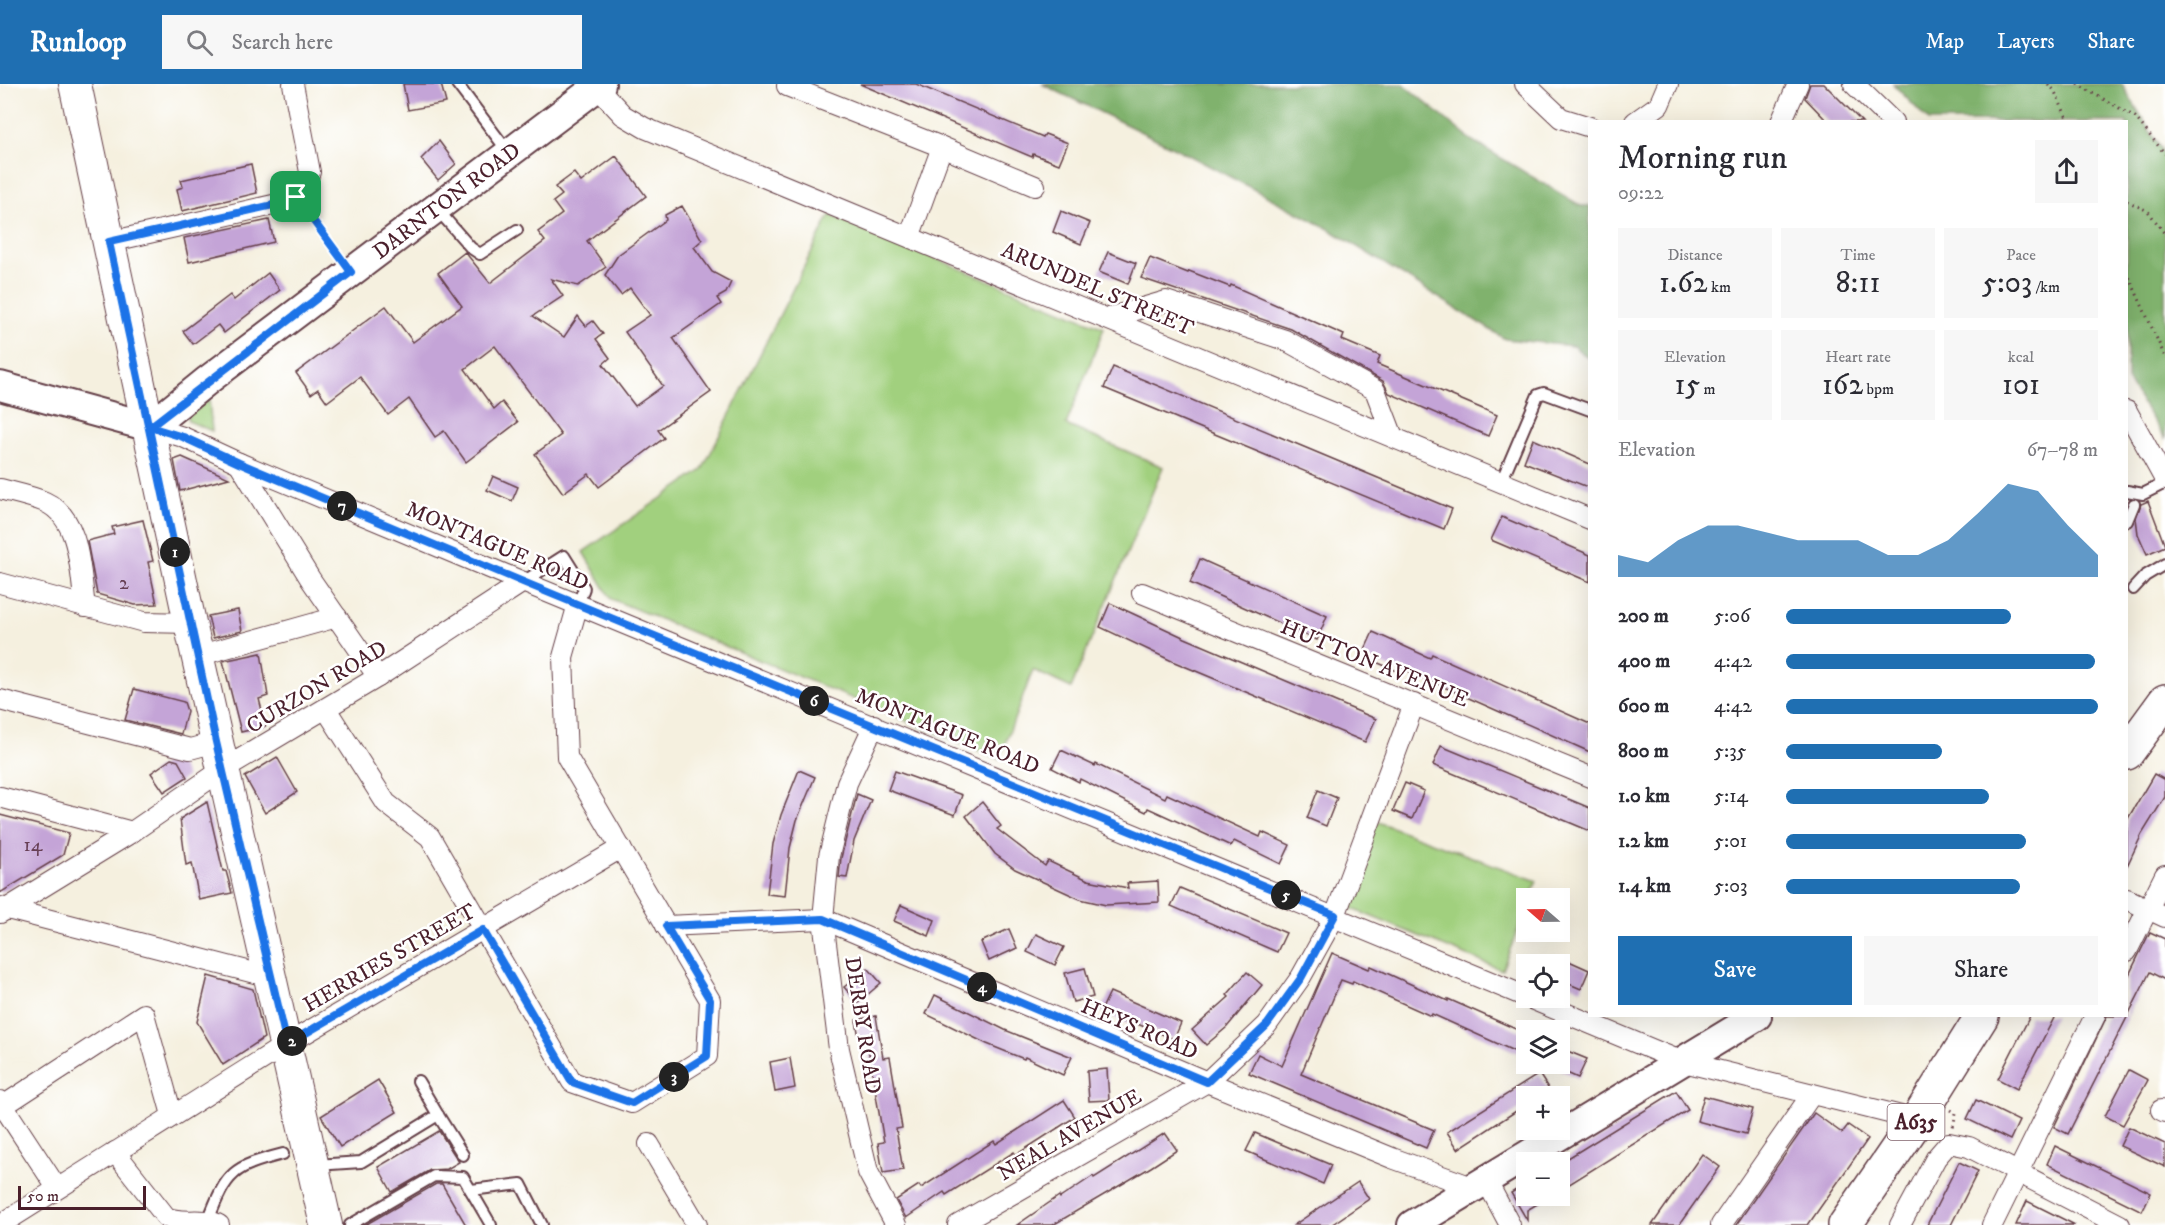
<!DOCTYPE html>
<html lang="en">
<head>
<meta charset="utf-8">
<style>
  :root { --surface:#fff; --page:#f7f7f7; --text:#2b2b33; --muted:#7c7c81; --accent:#1f6fb2 }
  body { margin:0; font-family:"IM FELL DW Pica",serif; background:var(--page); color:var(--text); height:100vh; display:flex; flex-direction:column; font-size:22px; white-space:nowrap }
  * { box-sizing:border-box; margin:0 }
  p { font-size:20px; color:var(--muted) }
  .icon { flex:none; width:33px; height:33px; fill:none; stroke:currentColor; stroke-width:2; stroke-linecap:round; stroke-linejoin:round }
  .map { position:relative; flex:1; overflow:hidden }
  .side { position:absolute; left:1588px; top:36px; width:540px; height:897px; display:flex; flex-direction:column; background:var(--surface); border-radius:0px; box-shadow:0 6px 24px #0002 }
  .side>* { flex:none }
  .needle { width:39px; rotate:290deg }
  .tools { position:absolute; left:1516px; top:804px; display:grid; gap:12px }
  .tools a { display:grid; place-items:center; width:54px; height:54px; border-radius:0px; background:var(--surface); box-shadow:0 6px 24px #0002; font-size:30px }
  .scale { position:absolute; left:18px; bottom:15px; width:128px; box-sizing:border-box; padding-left:6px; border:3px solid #4a1f2b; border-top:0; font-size:16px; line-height:21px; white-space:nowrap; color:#4a1f2b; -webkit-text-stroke:4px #fff; paint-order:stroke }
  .pin { position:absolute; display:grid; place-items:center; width:51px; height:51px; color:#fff; margin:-26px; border-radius:12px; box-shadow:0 3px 9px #0006 }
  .km { position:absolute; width:30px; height:30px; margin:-15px; border-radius:50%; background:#222; color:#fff; font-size:16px; line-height:30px; text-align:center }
  .round { display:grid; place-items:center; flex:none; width:63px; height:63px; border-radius:0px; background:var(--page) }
  .head { display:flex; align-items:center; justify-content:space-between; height:102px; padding:0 30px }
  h1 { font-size:33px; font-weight:600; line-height:45px }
  .metrics { display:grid; grid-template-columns:repeat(3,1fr); gap:9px; height:102px; padding:6px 30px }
  .metrics div { display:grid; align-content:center; border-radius:0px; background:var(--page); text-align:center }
  .metrics b { font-size:30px; font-weight:600 }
  .metrics small { font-size:16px; font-weight:400 }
  .metrics p { font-size:16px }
  .chart { height:168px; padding:12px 30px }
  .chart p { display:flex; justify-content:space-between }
  .chart svg { width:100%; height:108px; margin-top:6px; fill:var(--accent); opacity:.7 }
  .button { display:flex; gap:12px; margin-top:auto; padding:12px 30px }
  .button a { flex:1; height:69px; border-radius:0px; background:var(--accent); color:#fff; font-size:24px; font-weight:600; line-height:69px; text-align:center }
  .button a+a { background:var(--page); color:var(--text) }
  ul { padding:0 30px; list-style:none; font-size:20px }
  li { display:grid; grid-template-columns:96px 72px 1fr; align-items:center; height:45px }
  li i { height:15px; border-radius:8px; background:var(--accent) }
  header { display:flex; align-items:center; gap:36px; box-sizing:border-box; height:84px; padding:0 30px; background:var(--accent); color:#fff }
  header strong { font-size:28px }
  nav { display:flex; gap:33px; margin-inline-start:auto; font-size:21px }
  .search { width:420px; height:54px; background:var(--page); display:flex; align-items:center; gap:15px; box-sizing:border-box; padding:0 21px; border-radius:0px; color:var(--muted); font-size:22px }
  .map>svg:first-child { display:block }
  .green { fill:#a1d07e; stroke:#767854; stroke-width:1.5 }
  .forest { fill:#80b26d; stroke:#65684c; stroke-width:1.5 }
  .building { fill:#c4a4d7 }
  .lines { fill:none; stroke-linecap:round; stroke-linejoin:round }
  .lane-casing { stroke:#643e46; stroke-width:14 }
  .street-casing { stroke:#643e46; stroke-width:22 }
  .secondary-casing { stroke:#643e46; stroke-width:32 }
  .primary-casing { stroke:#643e46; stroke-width:34 }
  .highway-casing { stroke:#643e46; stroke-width:36 }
  .path { stroke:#643e46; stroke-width:3; stroke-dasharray:1.5 4.5; stroke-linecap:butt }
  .lane { stroke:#fff; stroke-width:10 }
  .street { stroke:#fff; stroke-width:20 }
  .secondary { stroke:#fff; stroke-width:28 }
  .primary { stroke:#fff; stroke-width:32 }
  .highway { stroke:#fff; stroke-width:33 }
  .route-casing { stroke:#fff; stroke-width:12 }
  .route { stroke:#1a73e8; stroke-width:8 }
  .labels { text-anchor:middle; stroke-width:5; stroke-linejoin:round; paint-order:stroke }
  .number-label { font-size:20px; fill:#684056 }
  .shield { fill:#fff; stroke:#80626b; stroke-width:1.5 }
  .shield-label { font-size:21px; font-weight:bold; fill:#4a1f2b }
  .street-label { font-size:22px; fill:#4a1f2b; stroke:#fff }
</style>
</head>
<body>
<header>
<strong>Runloop</strong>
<div class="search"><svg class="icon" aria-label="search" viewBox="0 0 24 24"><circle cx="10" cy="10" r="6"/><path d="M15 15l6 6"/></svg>Search here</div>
<nav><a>Map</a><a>Layers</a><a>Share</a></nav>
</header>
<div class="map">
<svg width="2165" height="1141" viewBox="0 0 2165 1141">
  <rect width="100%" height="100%" fill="#fff"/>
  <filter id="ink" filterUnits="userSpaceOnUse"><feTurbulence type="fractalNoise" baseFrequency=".0167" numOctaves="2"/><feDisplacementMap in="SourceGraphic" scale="12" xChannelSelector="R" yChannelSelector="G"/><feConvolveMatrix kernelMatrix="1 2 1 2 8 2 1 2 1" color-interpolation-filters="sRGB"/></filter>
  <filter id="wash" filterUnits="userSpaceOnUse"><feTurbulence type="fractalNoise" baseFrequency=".008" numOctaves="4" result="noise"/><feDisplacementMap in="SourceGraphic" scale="24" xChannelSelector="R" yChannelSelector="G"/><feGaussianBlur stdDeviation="1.35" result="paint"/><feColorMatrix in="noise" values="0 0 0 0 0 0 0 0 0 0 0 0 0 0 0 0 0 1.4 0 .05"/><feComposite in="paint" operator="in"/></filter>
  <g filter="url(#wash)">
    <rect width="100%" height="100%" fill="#f5f0df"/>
    <!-- green -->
    <g class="green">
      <path d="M830,131L1104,244L1066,341L1163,383L1071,604L1033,586L999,675L611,515L583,468L702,386Z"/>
      <path d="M209,315L212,347L188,337L187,333Z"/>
      <path d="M1375,737L1537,797L1530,814H1527V822L1502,886L1343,821Z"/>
    </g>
    <!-- forest -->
    <g class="forest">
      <path d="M1042,0H1403L1471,56L1581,122H1590V275L1573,262L1505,255L1329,145L1181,67Z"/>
      <path d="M1893,0H2122L2165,72V355L2127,296V38L1929,37Z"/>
    </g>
    <g id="blocks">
      <!-- building -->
      <g class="building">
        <path d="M403,0H441L446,19L408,26Z"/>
        <path d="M860,0H916L1043,53L1045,50L1068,59L1059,80L1033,70L1032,73Z"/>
        <path d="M1810,0H1824L1862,38H1828L1805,14Z"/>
        <path d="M439,57L456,80L438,96L421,75Z"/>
        <path d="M616,72L646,112L587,157L606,183L578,202L551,195L563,212L533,232L564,253L578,232L586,242L593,237L603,250L596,255L610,274L603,280L635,322L663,302L625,248L650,231L630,204L621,211L605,191L618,171L666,136L665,131L682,122L702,156L694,163L712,188L731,198L726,209L717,214L721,220L673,254L711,308L658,346L664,354L599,403L589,390L563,409L535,370L561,351L495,262L465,285L494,325L502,318L518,338L466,378L444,347L435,353L409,315L388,331L360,293L327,318L318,305L311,310L296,289L386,222L413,258L462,222L438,189L465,168L490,199L545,157L538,148L562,130L553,118L562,111L555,103L574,89L581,98Z"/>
        <path d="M251,80L257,109L182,127L177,105L183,103L181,96Z"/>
        <path d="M1061,127L1090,139L1081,160L1053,148Z"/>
        <path d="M269,136L274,158L189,178L184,154Z"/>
        <path d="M1108,168L1136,179L1128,200L1099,188Z"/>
        <path d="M1150,174L1188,189L1189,187L1230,203L1231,201L1344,251L1342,256L1380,272L1377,280L1497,331L1488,352L1389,309L1383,297L1291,245L1141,194Z"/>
        <path d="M268,189L280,206L224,249L218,241L193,260L183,247L230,211L234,216Z"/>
        <path d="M1113,283L1452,425L1444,445L1104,304Z"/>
        <path d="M1533,355L1590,380V404L1524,378Z"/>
        <path d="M182,373L229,394L180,407L174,376Z"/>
        <path d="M493,392L518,403L512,417L487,406Z"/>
        <path d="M2148,417L2165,462L2147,470L2138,450L2136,434L2141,420Z"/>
        <path d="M1502,433L1590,471V498L1491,456Z"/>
        <path d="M143,436L153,477L148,478L157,520L135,521L97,510L87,457L114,450L112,443Z"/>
        <path d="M1200,475L1327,532L1317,556L1190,499Z"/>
        <path d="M1110,519L1185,554L1376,635L1365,658L1172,577L1100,543Z"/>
        <path d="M238,526L242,547L213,554L208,532Z"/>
        <path d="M1373,548L1430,574L1432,570L1590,640V668L1399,583L1397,587L1362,572Z"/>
        <path d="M261,569L268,612L259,615L266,642L241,648L223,577Z"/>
        <path d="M134,605L184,618L187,627L181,650L125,636Z"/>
        <path d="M1441,662L1590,724V747L1433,681Z"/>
        <path d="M1061,666L1095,682L1096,680L1165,714L1167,710L1260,753L1262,748L1290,761L1281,780L1234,757L1231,762L1148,724L1146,728L1080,695L1079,698L1052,684Z"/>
        <path d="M277,673L297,708L265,729L245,693Z"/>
        <path d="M171,675L178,677L187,693L164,708L151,689Z"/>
        <path d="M799,686L815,693L797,736L790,764L785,812L767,810L773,760L781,731Z"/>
        <path d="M895,687L962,711L955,731L888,706Z"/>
        <path d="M2154,690L2165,696V713L2142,750L2127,782V736Z"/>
        <path d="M1405,699L1424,707L1412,735L1393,727Z"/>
        <path d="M1318,706L1337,714L1326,742L1307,734Z"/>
        <path d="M857,710L871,716L854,757L847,794L839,793L841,774Z"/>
        <path d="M207,718L223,787H226L232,809L199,816L192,779L186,781L180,735Z"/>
        <path d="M982,718L1001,742L997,745L1045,782L1048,777L1088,796L1128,804L1127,799L1158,797L1159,818L1106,821L1080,815L1015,785L995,770L966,732Z"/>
        <path d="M0,731L69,749L63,771L0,809Z"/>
        <path d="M1180,804L1286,849L1277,868L1171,822Z"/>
        <path d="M901,821L935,836L929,852L894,837Z"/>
        <path d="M1009,845L1017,864L989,877L981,858Z"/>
        <path d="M2150,848L2165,855V896L2150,888L2068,1050L2054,1043L2107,932H2127V895Z"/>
        <path d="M1036,850L1064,863L1055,881L1027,868Z"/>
        <path d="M1332,869L1369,885L1371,882L1448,917V915L1527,950V973L1432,930L1431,932L1353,897L1352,900L1341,896L1301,990L1434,1046L1426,1064L1249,989L1258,970L1282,982Z"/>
        <path d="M1560,873L1589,886L1581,905L1560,896Z"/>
        <path d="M868,884L881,899L858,919L844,903Z"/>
        <path d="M1085,884L1093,913L1073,918L1065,889Z"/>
        <path d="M1247,888L1262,901L1227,943L1206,961L1192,946L1229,913L1227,911Z"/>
        <path d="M208,892L253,905L264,954L223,981L197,938Z"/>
        <path d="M1110,908L1181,939L1174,955L1130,937L1128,940L1101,927Z"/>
        <path d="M935,911L1005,946L1072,973L1063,991L1025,973L1024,975L987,960L926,930Z"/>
        <path d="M876,932L883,974L890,973L902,1044L896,1045L903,1086L883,1089L878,1059L884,1058L868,964L861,966L856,936Z"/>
        <path d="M2030,932H2055L2017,1005L1998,995Z"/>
        <path d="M1560,964L1587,975L1578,994L1560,986Z"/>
        <path d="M790,974L795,1004L775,1008L770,978Z"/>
        <path d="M1107,985L1109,1016L1089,1017L1087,987Z"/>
        <path d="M2129,986L2148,996L2123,1041L2105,1032Z"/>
        <path d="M1539,990L1550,1007L1542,1012H1527V1020L1458,1065L1447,1048Z"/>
        <path d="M378,996L397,1028L340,1063L321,1032Z"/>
        <path d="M1676,1007L1688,1026L1560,1106V1079Z"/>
        <path d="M1704,1012L1753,1025L1746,1050L1697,1037Z"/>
        <path d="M1064,1016L1075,1033L1016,1071L1014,1068L946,1111L944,1108L906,1134L896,1116L919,1101L921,1104L994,1057L996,1060Z"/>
        <path d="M1976,1016L2019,1037L2010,1056L1967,1035Z"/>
        <path d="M1814,1029L1842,1049L1848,1041L1868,1055L1808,1141H1736Z"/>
        <path d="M2129,1043L2165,1060V1083L2120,1062Z"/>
        <path d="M439,1047L459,1078L447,1085L430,1086L392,1108L378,1083Z"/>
        <path d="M1165,1049L1177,1066L1151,1083L1053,1141H1017L1059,1112L1060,1114L1093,1092L1094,1094Z"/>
        <path d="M1255,1049L1331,1081L1323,1100L1246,1067Z"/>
        <path d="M2055,1062L2151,1109L2142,1127L2047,1080Z"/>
        <path d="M1702,1070L1720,1083L1679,1141H1652Z"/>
        <path d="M1959,1078L1978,1087L1951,1141H1927Z"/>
        <path d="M1358,1098L1369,1115L1331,1141H1294Z"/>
        <path d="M1527,1099V1112H1551L1527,1126V1136L1511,1109Z"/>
        <path d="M436,1100H442L466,1141H365Z"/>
        <path d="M2027,1117L2075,1141H2016Z"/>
      </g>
    </g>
  </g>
  <g filter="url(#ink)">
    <use href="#blocks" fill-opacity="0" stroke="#643e46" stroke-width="1.5"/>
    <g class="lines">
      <defs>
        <g id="lane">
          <path d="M457,0L509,69"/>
          <path d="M436,124L471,164L480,170L517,146"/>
          <path d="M1501,398L1538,311L1544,309L1590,326"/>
          <path d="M2127,407L2143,410L2165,399"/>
          <path d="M2127,437L2134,420"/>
          <path d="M523,498L564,472L584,504L578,520"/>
          <path d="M2133,505L2145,492L2165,480"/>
          <path d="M438,1031L463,1071"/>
          <path d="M316,1081L361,1078L438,1031L418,997"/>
          <path d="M471,1106L521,1100L542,1141"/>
          <path d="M208,1137C227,1087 233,1083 283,1070"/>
          <path d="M350,1141L434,1092L463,1093L491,1141"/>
        </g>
        <g id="street">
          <path d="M1525,0L1561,34L1590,43"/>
          <path d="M1854,0L1893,38"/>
          <path d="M787,2L942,63L910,151"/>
          <path d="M597,3L623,31L645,44L1590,435"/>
          <path d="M1635,38L1659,21L1668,0"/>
          <path d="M1781,38L1798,0"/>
          <path d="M942,63L1035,102"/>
          <path d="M109,158L282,119C299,112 305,105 310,88L293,0"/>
          <path d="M1108,234L1166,217L1285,256L1375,306L1393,353"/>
          <path d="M2127,327L2165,396"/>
          <path d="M150,343L183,353L239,379L523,498L1527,913"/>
          <path d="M239,379L311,496L378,593"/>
          <path d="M0,405C15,409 31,412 45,418C81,434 80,489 85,523"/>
          <path d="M0,499L144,538L190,539"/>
          <path d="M1142,509L1590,693"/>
          <path d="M197,572L337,533"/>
          <path d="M0,616L190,665L216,658"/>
          <path d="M326,625L386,719L430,753L572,998L632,1019L707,972L710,916L567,673L563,573L578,520"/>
          <path d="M874,641L847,699L829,772L823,835L839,965L868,1088L896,1141"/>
          <path d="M0,713L132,748"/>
          <path d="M2127,815L2165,833"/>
          <path d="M0,823L270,893"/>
          <path d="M0,829L132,748L222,686L378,593L523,498"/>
          <path d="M666,842L823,835L1207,998L1392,1074L1475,1104"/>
          <path d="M2127,867L2165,791"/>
          <path d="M1529,914L1680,977L1917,1036"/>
          <path d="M0,1017L57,1104"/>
          <path d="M3,1022L144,930L172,1031"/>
          <path d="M2161,1026L2165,1028"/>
          <path d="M649,1060L697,1141"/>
          <path d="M115,1068L166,1133C183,1141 202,1132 219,1141"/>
          <path d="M1486,1096L1510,1141"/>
          <path d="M0,1141L287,960L621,764"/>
          <path d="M958,1141L1207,998L1267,941L1301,893L1335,832L1414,620"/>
          <path d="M1721,1141L1812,1010"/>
          <path d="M1900,1141L1936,1074L1949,1059L1969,1063L2120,1141"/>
          <path d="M1992,1141L2095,932"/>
        </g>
        <g id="secondary">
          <path d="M0,302L150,343L208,296L601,0"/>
          <path d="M1412,1141L1757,932"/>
        </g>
        <path id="primary" d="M75,0L190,539L326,1141"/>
        <g id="highway">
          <path d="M2127,669L2165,617"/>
          <path d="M1845,1141L1917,1036L1982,932"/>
        </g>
      </defs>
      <!-- lane casing -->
      <use href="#lane" class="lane-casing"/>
      <!-- street casing -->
      <use href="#street" class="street-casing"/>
      <!-- secondary casing -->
      <use href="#secondary" class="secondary-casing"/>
      <!-- primary casing -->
      <use href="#primary" class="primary-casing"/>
      <!-- highway casing -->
      <use href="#highway" class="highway-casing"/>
      <!-- path -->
      <g class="path">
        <path d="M2048,0L2054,6L2069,38"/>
        <path d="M2077,0L2135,33L2165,70"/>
        <path d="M2127,117L2148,127L2165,150"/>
        <path d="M305,128L337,170"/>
        <path d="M2127,188L2165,273"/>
        <path d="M1951,1026L1956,1029L1953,1043"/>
      </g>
      <!-- lane -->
      <use href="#lane" class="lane"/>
      <!-- street -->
      <use href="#street" class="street"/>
      <!-- secondary -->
      <use href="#secondary" class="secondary"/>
      <!-- primary -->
      <use href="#primary" class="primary"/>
      <!-- highway -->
      <use href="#highway" class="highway"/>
    </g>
  </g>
  <g class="lines" filter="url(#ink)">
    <defs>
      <path id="route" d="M296,113L282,119L109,158L216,658L287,960L483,846L572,998L632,1019L707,972L710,916L666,842L823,835L1207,998L1267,941L1301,894L1335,831L523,498L239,379L183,353L150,343L351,188L296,113"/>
    </defs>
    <!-- route casing -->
    <use href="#route" class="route-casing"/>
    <!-- route -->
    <use href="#route" class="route"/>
  </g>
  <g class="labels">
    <!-- number labels -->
    <g class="number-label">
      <text x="124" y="505">2</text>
      <text x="33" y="767">14</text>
    </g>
    <!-- shield labels -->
    <rect class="shield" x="1887.5" y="1020" width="57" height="36" rx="4.5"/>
    <g class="shield-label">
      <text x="1916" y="1045">A635</text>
    </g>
    <!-- street labels -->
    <g class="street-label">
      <text transform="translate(446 116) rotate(-37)" y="8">DARNTON ROAD</text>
      <text transform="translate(1098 204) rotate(23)" y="8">ARUNDEL STREET</text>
      <text transform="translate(498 461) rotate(23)" y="8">MONTAGUE ROAD</text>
      <text transform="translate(1375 578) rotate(22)" y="8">HUTTON AVENUE</text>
      <text transform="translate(316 602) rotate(-31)" y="8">CURZON ROAD</text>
      <text transform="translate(948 646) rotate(22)" y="8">MONTAGUE ROAD</text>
      <text transform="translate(389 873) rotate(-30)" y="8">HERRIES STREET</text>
      <text transform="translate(864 941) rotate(81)" y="8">DERBY ROAD</text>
      <text transform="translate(1140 944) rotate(23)" y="8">HEYS ROAD</text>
      <text transform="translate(1069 1050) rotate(-30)" y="8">NEAL AVENUE</text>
    </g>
  </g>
</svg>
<div class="tools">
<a><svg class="needle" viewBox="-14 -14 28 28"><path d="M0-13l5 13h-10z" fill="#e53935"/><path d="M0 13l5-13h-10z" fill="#7c7c81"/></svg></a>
<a><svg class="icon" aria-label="locate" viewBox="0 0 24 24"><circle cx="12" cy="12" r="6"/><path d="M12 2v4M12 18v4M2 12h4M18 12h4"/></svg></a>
<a><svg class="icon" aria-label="layers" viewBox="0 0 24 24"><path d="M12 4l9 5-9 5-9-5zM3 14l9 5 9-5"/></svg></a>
<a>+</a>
<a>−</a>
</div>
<div class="scale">50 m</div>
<div class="pin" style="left:296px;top:113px;background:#1e9e55"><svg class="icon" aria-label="arrive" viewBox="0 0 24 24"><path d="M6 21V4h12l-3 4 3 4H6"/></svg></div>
<b class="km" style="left:175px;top:468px">1</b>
<b class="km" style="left:292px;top:957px">2</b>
<b class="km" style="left:674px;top:993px">3</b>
<b class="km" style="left:982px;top:903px">4</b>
<b class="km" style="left:1286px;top:811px">5</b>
<b class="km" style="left:814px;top:617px">6</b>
<b class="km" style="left:342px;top:422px">7</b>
<section class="side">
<div class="head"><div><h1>Morning run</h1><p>09:22</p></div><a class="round"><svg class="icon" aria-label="share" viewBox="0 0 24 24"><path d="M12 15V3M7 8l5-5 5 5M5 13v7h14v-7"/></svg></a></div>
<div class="metrics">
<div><p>Distance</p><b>1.62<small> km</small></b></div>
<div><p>Time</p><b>8:11</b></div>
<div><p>Pace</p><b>5:03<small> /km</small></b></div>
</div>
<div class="metrics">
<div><p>Elevation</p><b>15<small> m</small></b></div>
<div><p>Heart rate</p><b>162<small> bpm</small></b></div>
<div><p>kcal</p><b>101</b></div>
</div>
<div class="chart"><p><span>Elevation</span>67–78 m</p>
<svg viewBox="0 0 160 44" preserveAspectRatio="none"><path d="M0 44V35L10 38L20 29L30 23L40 23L50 26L60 29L70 29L80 29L90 35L100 35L110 29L120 18L130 6L140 9L150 23L160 35V44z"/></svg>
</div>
<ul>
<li><b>200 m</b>5:06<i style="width:72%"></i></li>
<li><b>400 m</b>4:42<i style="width:99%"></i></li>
<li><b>600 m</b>4:42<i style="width:100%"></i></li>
<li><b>800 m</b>5:35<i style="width:50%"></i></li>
<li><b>1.0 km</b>5:14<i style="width:65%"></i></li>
<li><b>1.2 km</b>5:01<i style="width:77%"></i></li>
<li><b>1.4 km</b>5:03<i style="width:75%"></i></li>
</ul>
<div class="button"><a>Save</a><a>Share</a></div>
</section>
</div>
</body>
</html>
